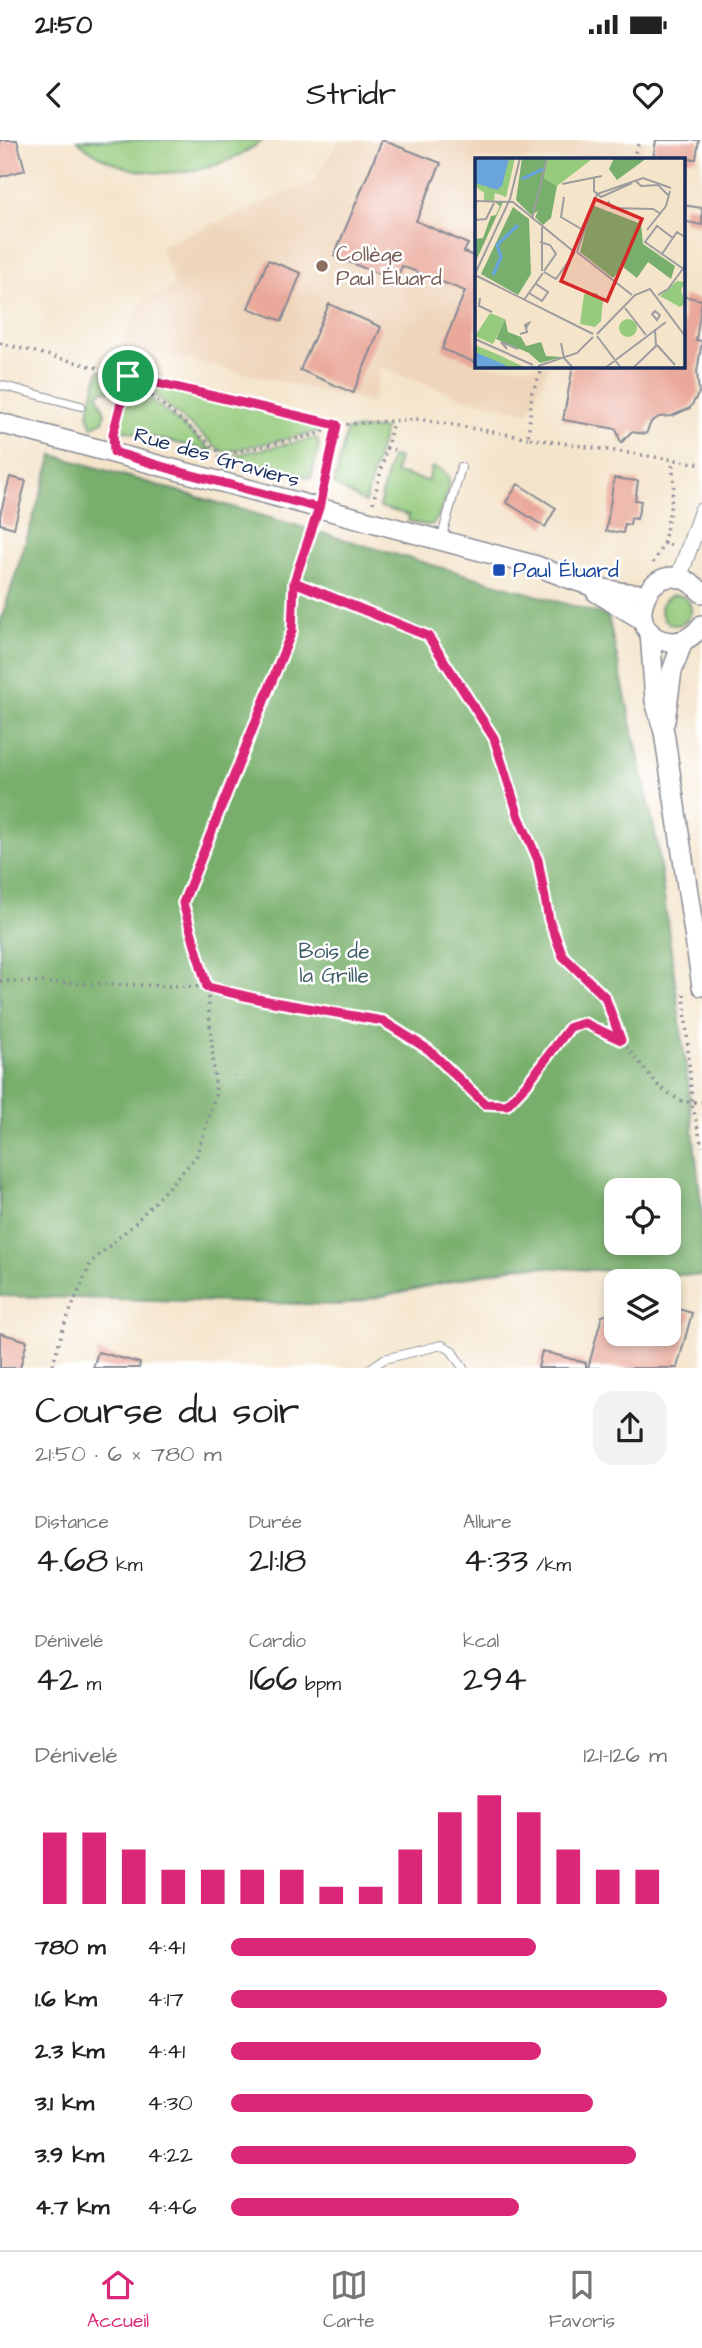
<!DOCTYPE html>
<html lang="fr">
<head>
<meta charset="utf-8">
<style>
  :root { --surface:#fff; --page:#f2f2f2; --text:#222; --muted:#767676; --line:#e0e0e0; --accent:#db2777 }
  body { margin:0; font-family:"Architects Daughter",sans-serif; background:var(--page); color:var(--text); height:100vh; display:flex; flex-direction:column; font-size:26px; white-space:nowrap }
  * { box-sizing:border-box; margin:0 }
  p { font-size:23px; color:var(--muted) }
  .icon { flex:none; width:38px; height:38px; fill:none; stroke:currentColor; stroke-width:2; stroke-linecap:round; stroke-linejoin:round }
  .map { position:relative; height:1228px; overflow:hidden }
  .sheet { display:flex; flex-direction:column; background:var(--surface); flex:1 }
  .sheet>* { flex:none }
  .tools { position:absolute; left:604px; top:1038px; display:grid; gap:14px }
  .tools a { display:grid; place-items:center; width:77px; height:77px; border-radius:14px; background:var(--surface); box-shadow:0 4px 10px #0003; font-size:35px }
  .pin { position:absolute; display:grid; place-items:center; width:60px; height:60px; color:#fff; margin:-30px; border:4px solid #fff; border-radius:50%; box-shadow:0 2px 7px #0007 }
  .round { display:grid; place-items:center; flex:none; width:74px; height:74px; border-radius:21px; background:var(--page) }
  .summary { display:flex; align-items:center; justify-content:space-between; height:119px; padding:0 35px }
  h1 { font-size:38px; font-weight:600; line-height:52px }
  .metrics { display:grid; grid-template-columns:repeat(3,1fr); gap:10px; height:119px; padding:7px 35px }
  .metrics div { display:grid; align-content:center }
  .metrics b { font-size:35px; font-weight:600 }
  .metrics small { font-size:19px; font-weight:400 }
  .metrics p { font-size:19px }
  .chart { height:196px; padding:14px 35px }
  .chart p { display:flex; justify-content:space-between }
  .chart svg { width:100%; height:126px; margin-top:7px; stroke:var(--accent); stroke-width:6 }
  ul { padding:0 35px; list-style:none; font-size:23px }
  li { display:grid; grid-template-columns:112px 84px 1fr; align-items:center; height:52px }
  li i { height:18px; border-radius:9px; background:var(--accent) }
  .status { display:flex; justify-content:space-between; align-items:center; height:49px; padding:0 35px; background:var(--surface); direction:ltr }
  .status svg { height:19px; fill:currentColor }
  header { display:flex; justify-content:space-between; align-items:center; height:91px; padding:0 35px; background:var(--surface); font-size:32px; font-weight:600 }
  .dock { display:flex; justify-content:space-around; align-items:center; height:98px; border-top:2px solid var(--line); background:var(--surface); font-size:19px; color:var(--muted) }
  .dock a { display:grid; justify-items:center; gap:4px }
  .dock .current { color:var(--accent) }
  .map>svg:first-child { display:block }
  .built { fill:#efd6bb }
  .green { fill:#96cb7d; stroke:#587d6e; stroke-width:2 }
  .forest { fill:#78af6c; stroke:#4a6f65; stroke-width:2; fill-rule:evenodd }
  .building { fill:#eaa89a }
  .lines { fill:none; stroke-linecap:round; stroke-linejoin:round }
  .service-casing { stroke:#888a94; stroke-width:10 }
  .minor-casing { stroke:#888a94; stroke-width:18 }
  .tertiary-casing { stroke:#888a94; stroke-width:22 }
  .path { stroke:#888a94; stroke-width:3.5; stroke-dasharray:2 5; stroke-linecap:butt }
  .service { stroke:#fff; stroke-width:8 }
  .minor { stroke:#fff; stroke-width:16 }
  .tertiary { stroke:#fff; stroke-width:19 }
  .route-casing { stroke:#fff; stroke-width:14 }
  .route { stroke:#db2777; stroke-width:9 }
  .education-dot { fill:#8d6e63; stroke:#fff; stroke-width:2.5 }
  .transit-dot { fill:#1a4fb4; stroke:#fff; stroke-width:2.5 }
  .labels { text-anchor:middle; stroke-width:5; stroke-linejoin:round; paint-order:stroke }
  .education-label { font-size:21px; fill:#785e54; stroke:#fff; text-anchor:start }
  .street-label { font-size:21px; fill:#1b2f5e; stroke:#fff }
  .transit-label { font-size:21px; fill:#164399; stroke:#fff; text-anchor:start }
  .park-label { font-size:21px; fill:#405e67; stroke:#fff }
  .inset-river { fill:none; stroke:#69a5da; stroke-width:3.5 }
  .inset-road { fill:none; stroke:#9d9c9f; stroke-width:2 }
  .view { fill:#d62828; fill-opacity:0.15; stroke:#d62828; stroke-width:3.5 }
  .inset-edge { fill:none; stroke:#1b2f5e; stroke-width:3.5 }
</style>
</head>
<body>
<div class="status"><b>21:50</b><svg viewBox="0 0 49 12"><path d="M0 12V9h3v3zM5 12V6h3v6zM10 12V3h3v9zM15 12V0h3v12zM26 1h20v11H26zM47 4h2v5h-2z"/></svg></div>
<header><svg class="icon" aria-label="back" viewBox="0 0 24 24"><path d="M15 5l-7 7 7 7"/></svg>Stridr<svg class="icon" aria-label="heart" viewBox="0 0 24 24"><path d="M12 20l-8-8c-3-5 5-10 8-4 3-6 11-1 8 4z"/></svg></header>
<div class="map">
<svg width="702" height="1228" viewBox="0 0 702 1228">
  <rect width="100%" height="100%" fill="#fff"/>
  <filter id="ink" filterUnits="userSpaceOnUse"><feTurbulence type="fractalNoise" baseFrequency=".0143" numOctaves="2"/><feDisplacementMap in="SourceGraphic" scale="14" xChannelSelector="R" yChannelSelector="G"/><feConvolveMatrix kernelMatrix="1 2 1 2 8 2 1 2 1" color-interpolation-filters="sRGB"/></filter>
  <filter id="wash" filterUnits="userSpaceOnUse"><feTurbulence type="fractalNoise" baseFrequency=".00686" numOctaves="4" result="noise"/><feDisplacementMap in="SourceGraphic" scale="28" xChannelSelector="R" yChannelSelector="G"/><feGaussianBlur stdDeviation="1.57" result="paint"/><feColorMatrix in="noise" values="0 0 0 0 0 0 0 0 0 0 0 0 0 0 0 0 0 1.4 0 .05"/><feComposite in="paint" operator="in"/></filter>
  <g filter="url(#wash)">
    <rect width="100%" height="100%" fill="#f4e4ca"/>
    <!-- built -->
    <path class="built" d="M339,0H647L639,19H476V226H549L529,273L459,256L381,228L372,263L124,205L134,174L142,162L174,146L161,106L315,41Z"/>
    <!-- green -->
    <g class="green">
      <path d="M77,0H263C210,41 129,47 77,0Z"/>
      <path d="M99,230L124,238L119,252L103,250L98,254L105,273L103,281L92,287L88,274Z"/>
      <path d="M140,241L317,285L318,292L225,312L220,310L139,242Z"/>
      <path d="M134,245L214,312L119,289L128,250Z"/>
      <path d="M385,288L365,363L334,344L347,290Z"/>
      <path d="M317,298L319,306L311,338L229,316Z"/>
      <path d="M391,317L399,318L395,333L428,341L432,327C440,329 447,331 449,340C450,349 439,383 430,385C424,386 415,382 408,381L409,375L379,367Z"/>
      <circle cx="676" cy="470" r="15"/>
    </g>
    <!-- forest -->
    <path class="forest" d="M53,315L608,476L657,702L688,943L702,1073V1136L520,1126L342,1165L0,1156V484ZM616,1050H668V1102H616Z"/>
    <g id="blocks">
      <!-- building -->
      <g class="building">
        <path d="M0,0H17L25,30L0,37Z"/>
        <path d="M382,0L441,23L416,81L468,104L464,112L476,117V223L442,209L465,151L402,126L396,141L334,116Z"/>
        <path d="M656,0H699L696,19H653Z"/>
        <path d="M683,65L702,68V85L683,81Z"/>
        <path d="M268,120L301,133L282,181L248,168Z"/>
        <path d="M683,156L702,160L696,200L702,201L697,232L699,253L690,268L672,276L659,277L651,282L646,294L631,292L621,303L616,289L563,280L573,226H683Z"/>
        <path d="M329,164L381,187L353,253L300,230Z"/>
        <path d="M10,337L26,341L14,388L0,384V375Z"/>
        <path d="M614,338L638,341L635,360L641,361L637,379L631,378L630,385L625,384L623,393L606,391Z"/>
        <path d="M518,344L556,368L545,387L506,362Z"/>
        <path d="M668,1166L692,1173L677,1228H588L602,1176L616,1172V1194H668Z"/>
        <path d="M0,1193L27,1201L20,1228H0Z"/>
        <path d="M542,1211L586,1223V1228H538Z"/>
        <path d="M98,1212L140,1223L139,1228H93Z"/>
      </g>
    </g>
  </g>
  <g filter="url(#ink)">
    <use href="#blocks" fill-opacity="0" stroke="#888a94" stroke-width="2"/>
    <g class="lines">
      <defs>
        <g id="service">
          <path d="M0,245L81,266"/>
          <path d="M441,400L461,327"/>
          <path d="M371,1228L384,1219L442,1205L451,1210L463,1228"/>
        </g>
        <path id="minor" d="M679,437L702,371"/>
        <g id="tertiary">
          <path d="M0,283L537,426C572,440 607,454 645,454"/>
          <path d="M596,452L643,480"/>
          <path d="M702,453C653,400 613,495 670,502C684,503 694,496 702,485"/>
          <path d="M650,492L655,561L664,592L702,846"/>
          <path d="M665,581L672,531L683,501"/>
        </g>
      </defs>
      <!-- service casing -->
      <use href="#service" class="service-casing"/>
      <!-- minor casing -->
      <use href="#minor" class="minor-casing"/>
      <!-- tertiary casing -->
      <use href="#tertiary" class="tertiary-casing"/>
      <!-- path -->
      <g class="path">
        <path d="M632,19L640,0"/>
        <path d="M0,203L141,239L337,285"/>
        <path d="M544,226L532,252L528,298L702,324"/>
        <path d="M113,294L128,236L218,311L220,320L227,314L318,294L335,286"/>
        <path d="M386,308L399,311"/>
        <path d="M323,351L337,285L419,279L528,298"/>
        <path d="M373,363L393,282"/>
        <path d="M313,385L294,442L291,491L183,763L207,847L262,860L383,881L429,910L485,964L507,965L526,945L570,887L584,883L621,900L660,948L683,962H702"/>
        <path d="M664,403L674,345L672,320"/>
        <path d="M653,423L664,403L671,405"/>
        <path d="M294,442L428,496L494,598L519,677L538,720L549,780L563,816L605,857L621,898"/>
        <path d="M0,841L207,847L216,954L196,1017L133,1085L91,1122L63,1188L52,1228"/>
        <path d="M684,854L692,962L702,1007"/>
      </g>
      <!-- service -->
      <use href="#service" class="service"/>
      <!-- minor -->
      <use href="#minor" class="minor"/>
      <!-- tertiary -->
      <use href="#tertiary" class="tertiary"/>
    </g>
  </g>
  <g class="lines" filter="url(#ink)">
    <defs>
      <path id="route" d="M128,236L113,294L114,312L181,332L319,368L294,442L428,496L494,598L519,677L538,720L549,780L563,816L605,857L621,900L584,883L570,887L526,945L507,965L485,964L429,910L383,881L262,860L207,847L183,763L292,491L294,442L319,368L337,285L128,236"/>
    </defs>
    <!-- route casing -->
    <use href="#route" class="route-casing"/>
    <!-- route -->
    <use href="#route" class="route"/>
  </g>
  <!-- markers -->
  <circle class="education-dot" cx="322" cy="126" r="7"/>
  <rect class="transit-dot" x="492" y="423" width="14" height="14" rx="3.5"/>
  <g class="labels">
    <!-- education labels -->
    <g class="education-label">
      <text x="336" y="121">Collège<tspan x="336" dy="24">Paul Éluard</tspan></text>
    </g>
    <!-- street labels -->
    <g class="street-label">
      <text transform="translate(217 317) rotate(16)" y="7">Rue des Graviers</text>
    </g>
    <!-- transit labels -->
    <g class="transit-label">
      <text x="513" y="437">Paul Éluard</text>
    </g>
    <!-- park labels -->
    <g class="park-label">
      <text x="334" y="818">Bois de<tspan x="334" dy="24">la Grille</tspan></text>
    </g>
  </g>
  <!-- overview -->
  <g transform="translate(475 18)">
    <rect width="210" height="210" fill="#f4e4ca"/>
    <path d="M31,0H40L31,39L20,35L19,43H9V35L0,28V13ZM72,2L86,0L116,2L82,28L69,20ZM202,123L210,124L206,132L210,146L205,149L185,138ZM109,136L121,135L128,142L126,163L120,169L105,166ZM15,155L30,161L18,186L0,178ZM144 170a9 9 0 1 1 18 0a9 9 0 1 1-18 0ZM0,187L24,197L51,210H0Z" fill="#96cb7d"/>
    <path d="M47,0H86L72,2L69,20L82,28L76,60L68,67L60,59L63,53L56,57L41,42ZM139,0H172L142,22L134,11ZM20,44H28L0,105V81L8,80L16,58L21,57L25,48ZM117,47L166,66L168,86L200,108L196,121L173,104L162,120L148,109L138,120L105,94ZM38,49L54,61L56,116L43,137L6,116ZM30,161L33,174L46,179L51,188L66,184L71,198L87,199L65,205L54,195L21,181Z" fill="#78af6c"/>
    <path d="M0,0H34L27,28L22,32L0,25ZM0,194L28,206L34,210H0Z" fill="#69a5da"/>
    <path class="inset-river" d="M47,21L68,11M18,117L26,99L22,87L43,67"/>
    <path class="inset-road" d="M119,20V33L126,39L157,25M161,23L166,28L183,27L193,37M87,26L127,18M89,39L86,59L108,72M0,43L38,44L98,93M133,43L137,50L178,51L186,56M57,61L72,0M0,62L11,61L19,45M67,69V113M172,72L191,48L195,33M210,79L202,74L187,96L210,112M65,84L75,87L81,96L69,113M102,94L122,36L168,20L196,30M102,94L157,137M187,96L170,84L182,68L198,80M69,114L81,121L100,94M0,116L35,41L45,0M0,117L118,176M54,135L67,143L73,134L61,126M183,137L193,131L210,108M5,140L4,148L17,154M49,142L68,115M150,150L171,177M180,153L185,157L182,162L177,156ZM45,176L52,174L51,170L50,167L54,165L51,170M122,176L160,137L175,131L210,178M122,178L146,210M0,181L58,207M86,185L89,200L98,210M182,187L200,207M32,191L26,184L43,191M63,208L102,195L118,179M130,210L191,164M158,210L181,188L180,171"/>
    <path class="view" d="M120,41L167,61L132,143L86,123Z"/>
    <rect width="210" height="210" class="inset-edge"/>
  </g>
</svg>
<div class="tools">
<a><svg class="icon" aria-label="locate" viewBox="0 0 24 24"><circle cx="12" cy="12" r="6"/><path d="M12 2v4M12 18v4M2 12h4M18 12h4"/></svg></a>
<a><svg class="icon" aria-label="layers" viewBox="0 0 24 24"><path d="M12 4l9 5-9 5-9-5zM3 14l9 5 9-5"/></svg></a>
</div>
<div class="pin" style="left:128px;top:236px;background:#1e9e55"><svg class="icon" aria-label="arrive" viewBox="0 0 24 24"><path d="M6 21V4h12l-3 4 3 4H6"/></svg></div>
</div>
<section class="sheet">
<div class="summary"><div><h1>Course du soir</h1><p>21:50 · 6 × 780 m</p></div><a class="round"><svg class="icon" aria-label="share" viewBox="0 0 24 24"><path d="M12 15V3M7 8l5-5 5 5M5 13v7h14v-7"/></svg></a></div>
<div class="metrics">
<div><p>Distance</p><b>4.68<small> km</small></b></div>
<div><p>Durée</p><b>21:18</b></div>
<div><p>Allure</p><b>4:33<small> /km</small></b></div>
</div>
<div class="metrics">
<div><p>Dénivelé</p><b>42<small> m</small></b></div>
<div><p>Cardio</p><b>166<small> bpm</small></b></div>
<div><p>kcal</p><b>294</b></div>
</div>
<div class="chart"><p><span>Dénivelé</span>121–126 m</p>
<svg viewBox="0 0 160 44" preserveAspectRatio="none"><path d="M5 44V19M15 44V19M25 44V25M35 44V32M45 44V32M55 44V32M65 44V32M75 44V38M85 44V38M95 44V25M105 44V12M115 44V6M125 44V12M135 44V25M145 44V32M155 44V32"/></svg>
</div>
<ul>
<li><b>780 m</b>4:41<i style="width:70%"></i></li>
<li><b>1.6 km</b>4:17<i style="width:100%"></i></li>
<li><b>2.3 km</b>4:41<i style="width:71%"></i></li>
<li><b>3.1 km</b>4:30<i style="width:83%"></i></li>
<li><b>3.9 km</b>4:22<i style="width:93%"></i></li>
<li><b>4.7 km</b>4:46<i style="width:66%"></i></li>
</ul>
</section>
<nav class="dock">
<a class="current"><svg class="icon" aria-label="home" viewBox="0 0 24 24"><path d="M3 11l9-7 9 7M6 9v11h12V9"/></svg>Accueil</a>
<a><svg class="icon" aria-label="map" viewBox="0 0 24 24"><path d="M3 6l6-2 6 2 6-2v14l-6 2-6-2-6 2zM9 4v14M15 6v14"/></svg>Carte</a>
<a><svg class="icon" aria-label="saved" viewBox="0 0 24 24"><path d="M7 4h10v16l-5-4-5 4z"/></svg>Favoris</a>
</nav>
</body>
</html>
